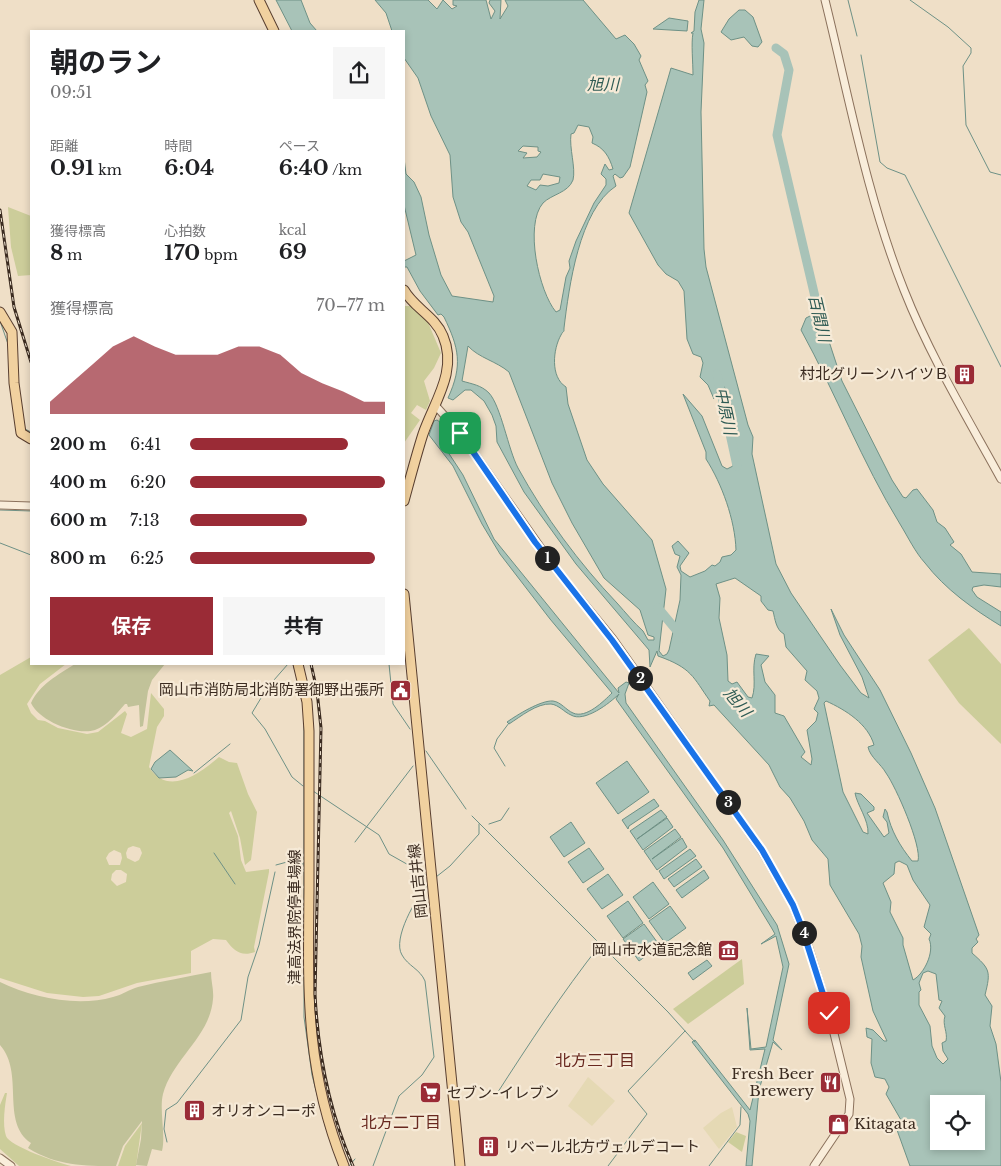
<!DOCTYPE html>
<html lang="ja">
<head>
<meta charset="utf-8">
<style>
  :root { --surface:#fff; --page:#f6f6f6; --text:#202124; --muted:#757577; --accent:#9a2b36 }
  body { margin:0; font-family:"Libre Baskerville","Noto Sans JP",serif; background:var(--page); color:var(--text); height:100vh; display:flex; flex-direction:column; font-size:19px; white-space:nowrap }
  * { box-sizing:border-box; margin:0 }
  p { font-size:16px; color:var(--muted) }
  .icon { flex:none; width:28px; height:28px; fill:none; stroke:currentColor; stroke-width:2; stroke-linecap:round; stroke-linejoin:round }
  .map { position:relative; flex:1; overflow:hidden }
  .drawer { position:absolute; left:30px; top:30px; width:375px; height:635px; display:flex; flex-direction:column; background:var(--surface); border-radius:0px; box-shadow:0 2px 8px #0003 }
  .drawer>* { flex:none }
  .buttons { position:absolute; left:930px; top:1095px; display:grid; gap:10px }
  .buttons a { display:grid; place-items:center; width:55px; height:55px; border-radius:0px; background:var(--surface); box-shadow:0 2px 8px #0003; font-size:25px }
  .pin { position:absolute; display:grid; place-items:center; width:42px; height:42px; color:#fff; margin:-21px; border-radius:10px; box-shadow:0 2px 8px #0006 }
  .km { position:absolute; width:25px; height:25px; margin:-12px; border-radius:50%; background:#222; color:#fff; font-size:14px; line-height:25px; text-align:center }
  .round { display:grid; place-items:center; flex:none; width:52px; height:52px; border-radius:0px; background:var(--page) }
  .overview { display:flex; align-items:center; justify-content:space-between; height:85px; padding:0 20px }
  h1 { font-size:28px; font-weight:700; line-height:38px }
  .metrics { display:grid; grid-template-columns:repeat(3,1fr); gap:8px; height:85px; padding:5px 20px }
  .metrics div { display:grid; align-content:center }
  .metrics b { font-size:21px; font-weight:700 }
  .metrics small { font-size:14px; font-weight:400 }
  .metrics p { font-size:14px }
  .chart { height:140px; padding:10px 20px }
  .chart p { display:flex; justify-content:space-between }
  .chart svg { width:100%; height:90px; margin-top:5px; fill:var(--accent); opacity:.7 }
  .button { display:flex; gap:10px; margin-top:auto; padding:10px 20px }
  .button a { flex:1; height:58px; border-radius:0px; background:var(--accent); color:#fff; font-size:20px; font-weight:700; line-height:58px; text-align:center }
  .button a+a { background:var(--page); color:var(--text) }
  ul { padding:0 20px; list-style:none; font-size:16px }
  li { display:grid; grid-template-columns:80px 60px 1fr; align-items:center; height:38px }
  li i { height:12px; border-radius:6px; background:var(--accent) }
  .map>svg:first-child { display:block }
  .farmland { fill:#e5d9b4 }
  .green { fill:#cccd9a; fill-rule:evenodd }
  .cemetery { fill:#c1c299 }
  .water { fill:#a8c3b8; stroke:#6e9186; fill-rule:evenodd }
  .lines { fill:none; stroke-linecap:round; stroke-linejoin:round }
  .stream { stroke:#6e9186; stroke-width:1 }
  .river { stroke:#a8c3b8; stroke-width:9 }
  .minor-casing { stroke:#8b715c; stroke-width:9 }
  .major-casing { stroke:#593f30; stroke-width:11 }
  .minor { stroke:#f9edda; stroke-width:7 }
  .major { stroke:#f1d19f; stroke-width:9 }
  .rail-casing { stroke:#3b2b20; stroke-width:3 }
  .rail { stroke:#f6ead7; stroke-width:1; stroke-dasharray:4; stroke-linecap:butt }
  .route-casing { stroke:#fff; stroke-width:10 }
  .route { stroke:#1a73e8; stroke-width:6 }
  .labels { text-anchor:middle; stroke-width:4.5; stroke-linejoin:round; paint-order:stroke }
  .poi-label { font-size:15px; fill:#3b2b20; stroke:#f6ead7; text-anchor:end }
  .street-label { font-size:15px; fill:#3b2b20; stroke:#f6ead7 }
  .water-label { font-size:16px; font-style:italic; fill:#2f5b54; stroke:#f6ead7 }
  .neighbourhood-label { font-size:16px; fill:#68281f; stroke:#f6ead7 }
</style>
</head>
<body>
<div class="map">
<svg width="1001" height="1166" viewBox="0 0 1001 1166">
  <rect width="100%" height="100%" fill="#efdfc7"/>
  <!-- farmland -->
  <g class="farmland">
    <path d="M588,1077L615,1101L592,1126L568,1106Z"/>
    <path d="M732,1107L737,1127L719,1149L703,1128L721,1113Z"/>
  </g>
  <!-- green -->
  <g class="green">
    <path d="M8,207L31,216V275L18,276L11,247Z"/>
    <path d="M404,306H412L427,320L441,353L434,368L424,381L430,401L426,410L417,405L411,413L420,420L404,443Z"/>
    <path d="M969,628L1001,664V744L959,703L928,660Z"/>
    <path d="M31,657V664H66L40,684L27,704L31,713L38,720L45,721L58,728L87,734L98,732L125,711L127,714L121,733L131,737L147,729L151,693L164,709V716L157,727L149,767C168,797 199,774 219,757L229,762L237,763L248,794L257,812L251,860L245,865L240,838L231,811L229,813L238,836L241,860L246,872L269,869V872L254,947L255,952C241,957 234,951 226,940L213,939L191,951V973L137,983L99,996L83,997L47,993L0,978V675ZM133,846L140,848L142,853L139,860L135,862L127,858L126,853L128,848ZM114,850L121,853L122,858L120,865H109L106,858L109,853ZM116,870H121L127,874L126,882L117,886L111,880L112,874Z"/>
    <path d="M742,959L744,984L688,1024L673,1009Z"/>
    <path d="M5,1093H7C5,1105 2,1124 6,1136C9,1146 59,1163 71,1166H19L0,1149V1105Z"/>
    <path d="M142,1123L136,1166H118L125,1146Z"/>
    <path d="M736,1132L746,1136L742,1152L728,1142Z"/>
  </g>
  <!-- cemetery -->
  <g class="cemetery">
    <path d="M75,664H165L152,680L148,691L143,726L140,727L139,705L128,707L127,704H125C117,713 107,726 95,730C77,736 39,721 31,703C40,684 58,675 75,664Z"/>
    <path d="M211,972C211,982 214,990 213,999C210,1037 173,1058 163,1094C159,1110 166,1135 162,1151L152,1149L147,1166L136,1165L141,1139L142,1121L123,1146L116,1166C84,1166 57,1166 28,1148L31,1143C0,1122 25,1073 0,1045V982C32,998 78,1007 113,997C122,995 130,989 138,987C162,981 187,977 211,972Z"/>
  </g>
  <!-- water -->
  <g class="water">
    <path d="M276,0H301L310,23L317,31H292Z"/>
    <path d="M375,0H428L437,9L443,0L452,9L457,6L453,5V0H486L491,19L495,11L489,3L490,0H501L500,19L508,6L505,0H583L616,39L625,35L634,44L641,56L639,60L648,81L645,85L647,92L630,167L623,177L620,178L615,174L613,176L616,186C579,210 569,287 564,328C564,334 564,329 561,335C553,349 550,377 566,387L568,404L587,460L603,484L652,540L666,589L659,651L663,656L667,654L669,650L680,600L681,575L677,567L680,556L675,554L672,546L678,541L689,553L680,566L681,571L690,577L705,571L712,565L715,566L720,562L722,557L731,555L736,550C735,520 722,484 706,459V452L683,394L702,416L722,466L727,469L733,466C736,449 736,392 720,383L714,399L708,385L700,377L703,363L701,357L693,354L687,339L684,291L678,281L666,274L658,265L629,213L671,68L693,75C693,63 691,43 693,33H691L694,31L695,12L699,0H704L701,29L704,43L701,112L704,249L706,267L748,425L753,437L752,454L776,564L791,593L840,665L861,693L869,698L862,677L840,635L831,609L844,635L880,690L911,753L935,808L979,935L976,939L978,942L972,948V953C990,969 991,971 985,995L992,1006L990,1026L996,1044L1001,1082V1166H910L897,1130L901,1120L886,1094L889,1087L885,1079L875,1077L871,1063L872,1039L867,1037L866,1028L873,1030L884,1041H887L873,1011L861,957L862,946L859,934L830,885L828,859L812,840L804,821L790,798L780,787L769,765L714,705L709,706L710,701C693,677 692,668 658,656L657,651L650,667L649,650L576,564L524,492L497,442L496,426L492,415L484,401L471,390H465L453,400L448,398C463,365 459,348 444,317L441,314L438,315L420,291L407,267H404V261L416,255L404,205V158L406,174L414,182L421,197L429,235L441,275L452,296L493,302L494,296L468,232L461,222L453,197L450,155L431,116L418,78L404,58V31H392L386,13ZM578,125L589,127L593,137L592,143C604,148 609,156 613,169L609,170L605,164L601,174L606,179V185L594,203L576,241L569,261L570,268L566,277L560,310L556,312C539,292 524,225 543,203C552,194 568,193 573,180C576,168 569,148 571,134L574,133ZM523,146L538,147V151L541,152L537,157L523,158L527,153L518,151ZM543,174L560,177L559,183L548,186L540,185L536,190L527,186L531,180H540ZM468,346C479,358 496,361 509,372L552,483L572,523L604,578L640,610L648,635L654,637V640H648L643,631C634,623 626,613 617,603C579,563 545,517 518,468C508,449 501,406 489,393C481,385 472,384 462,381ZM735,578L761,596V601L768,610L773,611C775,619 776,630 784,634L786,647L807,671L805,680L817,691L819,698L814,709L818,713L816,721L807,730L812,759L811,765L801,757L805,752L784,716L775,713V695L765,682L761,665L769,656L756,654C751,669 757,684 752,698L748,697L737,682L732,684L728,681L727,655L719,618L720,598L716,584ZM826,701C846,710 868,724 874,745L868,747C870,757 881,764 886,773C896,787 922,846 918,861H912C900,846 891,831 887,812L885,809L883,817L887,822L889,833L884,837L867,813L874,810V807L861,794L855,793C857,805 869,820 868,834L863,832L843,792L824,703ZM899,861L907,865L913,880L930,905L924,927L931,934L929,939C935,952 924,974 913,980L903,945V938L890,912L891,902L883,883L894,874L895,863ZM928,971L936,974L939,1000L942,1001L939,1008L945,1016C942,1025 948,1032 946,1041L942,1043L943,1051L948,1059L943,1064L937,1058L932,1046L930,1026L919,1005V992L921,990L919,983L923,973ZM939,1104H976V1141H939Z"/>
    <path d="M739,10H745L753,17L762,42L758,47L752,46L744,37L731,40L721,32L729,19Z"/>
    <path d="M669,18L688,21L687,31L653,29Z"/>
    <path d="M814,314L817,320H822L842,381L892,480L903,497L906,498L913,490L917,489L933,510L937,522L945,528L954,542L950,545L961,554L972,572L1001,574V587L984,585L973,587L972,590L977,597L1001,612V626C973,609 945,589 925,563C915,552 908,537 900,524C862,462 836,394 801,330L806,318Z"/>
    <path d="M437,420L440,422L444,446L463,475L494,539L619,693L618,688L626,682L629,683L625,694L626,703L723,840L777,925L789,964L773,1040L782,1050L773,1042L759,1090L752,1166H746L750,1121L748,1114L692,1042L695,1040L750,1110L765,1049L750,1050L747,1008L751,1049L766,1047L783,967L776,936L761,944L775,934L771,927L723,848L616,699L619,694C610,703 584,723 571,715C564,712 559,705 551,704C537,703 520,717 509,724L507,722C517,715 541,700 553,701C561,702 566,710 573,713C586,719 604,701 612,693L550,619L500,554L482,524L453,466L429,435L434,421Z"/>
    <path d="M170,750L193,771L188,770L176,777L159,778L151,769L155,762Z"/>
    <path d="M627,761L649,792L618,814L596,783Z"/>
    <path d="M654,799L659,806L629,826L628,829L622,820Z"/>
    <path d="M661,810L667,817L637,839L667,818L673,827L643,850L630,831Z"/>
    <path d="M571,822L585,843L564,857L550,837Z"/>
    <path d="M675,829L681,837L652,859L682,838L687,847L657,870L644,851Z"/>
    <path d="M589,848L604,869L583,883L568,862Z"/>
    <path d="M690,849L696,856L664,879L659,871Z"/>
    <path d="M696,859L702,867L674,887L668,879Z"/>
    <path d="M704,870L709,878L682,898L676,890Z"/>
    <path d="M608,874L623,895L602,909L587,889Z"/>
    <path d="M653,882L669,904L649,919L633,897Z"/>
    <path d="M628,901L643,923L623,938L607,916Z"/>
    <path d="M670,906L686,928L665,943L649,921Z"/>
    <path d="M644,924L660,946L639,961L623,939Z"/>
    <path d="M707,960L712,966L693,980L688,973Z"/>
  </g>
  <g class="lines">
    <!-- stream -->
    <g class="stream">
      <path d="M848,0L857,36"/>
      <path d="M910,0L948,27L971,48V53L963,66L966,125L990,172L1001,175"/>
      <path d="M861,55L880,162L887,168L905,175L1001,367"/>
      <path d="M0,321L8,344"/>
      <path d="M9,370L16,426"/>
      <path d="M25,429L31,432"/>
      <path d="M0,510L31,511"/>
      <path d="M0,543L31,555"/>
      <path d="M288,664L267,688L252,713L265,729L292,777L303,786"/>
      <path d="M293,664L297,678"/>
      <path d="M389,664L393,704L410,729"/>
      <path d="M302,698L303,707"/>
      <path d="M304,726V1017L312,1075L326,1129"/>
      <path d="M426,751L466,809"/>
      <path d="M505,766L494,748L497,739L509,723"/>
      <path d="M194,773L230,744"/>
      <path d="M313,791L379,835L389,854L428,876"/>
      <path d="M472,816L668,1012L695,1042"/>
      <path d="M489,824L501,820L509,808"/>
      <path d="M355,842L413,766"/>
      <path d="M214,853L235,884"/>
      <path d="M297,863L304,864"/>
      <path d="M276,865L287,862"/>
      <path d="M436,877L450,866L479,834V824"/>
      <path d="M496,1095C529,1044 562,993 600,945"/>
      <path d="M167,1142L164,1129L166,1110L177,1103L241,1020L248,977L259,945L275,872"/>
      <path d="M349,1166L355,1159"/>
      <path d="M373,1166L399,1096L422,1075L434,1057L425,981C420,969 408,966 402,955C392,939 416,897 428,885"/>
      <path d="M608,1166L647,1114L628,1091L685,1031"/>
      <path d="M709,1166L740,1125L741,1107"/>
    </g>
    <!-- river -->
    <g class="river">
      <path d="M776,48L784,54L789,70L777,135L823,331"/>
      <path d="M717,374L737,466"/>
      <path d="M658,608L683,638"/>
    </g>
    <defs>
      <g id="minor">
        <path d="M825,0C849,97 867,197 904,290C930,356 967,417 1001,479"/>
        <path d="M435,405L460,433L555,568L613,639L762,851L793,905L808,945L829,1013L850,1099L849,1114L814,1166"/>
        <path d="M0,505L31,506"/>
        <path d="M0,1158L11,1166"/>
      </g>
      <g id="major">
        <path d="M259,0L274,31"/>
        <path d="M404,290C414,308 435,316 443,336C458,371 434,402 423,434C416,456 410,479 404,501"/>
        <path d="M0,312L12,332L14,383L21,433L31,439"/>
        <path d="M404,594L460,1166"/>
        <path d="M298,664L307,702L309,731C309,784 309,837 309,890C308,993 305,1068 344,1166"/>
      </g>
    </defs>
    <!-- minor casing -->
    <use href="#minor" class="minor-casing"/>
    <!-- major casing -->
    <use href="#major" class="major-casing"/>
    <!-- minor -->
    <use href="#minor" class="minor"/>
    <!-- major -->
    <use href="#major" class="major"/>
    <defs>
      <g id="rail">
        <path d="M0,210L14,307L31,362"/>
        <path d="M311,664L317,691L321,728L315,994C318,1054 329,1111 353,1166"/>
      </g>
    </defs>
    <!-- rail casing -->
    <use href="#rail" class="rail-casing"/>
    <!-- rail -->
    <use href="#rail" class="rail"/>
  </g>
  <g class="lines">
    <defs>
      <path id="route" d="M460,433L535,542L612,640L762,850L793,905L801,925L829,1013"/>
    </defs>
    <!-- route casing -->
    <use href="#route" class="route-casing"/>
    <!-- route -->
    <use href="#route" class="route"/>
  </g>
  <!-- icons -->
  <defs>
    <symbol id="building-square" viewBox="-11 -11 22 22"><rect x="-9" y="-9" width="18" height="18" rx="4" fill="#9a2b36" stroke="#f6ead7"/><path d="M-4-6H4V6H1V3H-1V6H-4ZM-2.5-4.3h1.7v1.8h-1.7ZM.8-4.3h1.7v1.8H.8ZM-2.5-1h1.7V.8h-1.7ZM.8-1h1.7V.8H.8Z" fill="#fff"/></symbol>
    <symbol id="civic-square" viewBox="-11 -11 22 22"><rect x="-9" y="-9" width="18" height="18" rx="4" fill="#9a2b36" stroke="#f6ead7"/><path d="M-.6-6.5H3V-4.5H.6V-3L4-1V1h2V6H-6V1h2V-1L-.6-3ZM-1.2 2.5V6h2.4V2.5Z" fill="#fff"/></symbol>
    <symbol id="museum-square" viewBox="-11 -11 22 22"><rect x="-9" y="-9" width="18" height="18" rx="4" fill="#9a2b36" stroke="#f6ead7"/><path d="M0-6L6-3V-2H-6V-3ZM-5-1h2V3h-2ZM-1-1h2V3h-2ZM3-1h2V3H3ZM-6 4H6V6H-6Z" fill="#fff"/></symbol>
    <symbol id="restaurant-square" viewBox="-11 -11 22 22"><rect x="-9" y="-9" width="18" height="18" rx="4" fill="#9a2b36" stroke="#f6ead7"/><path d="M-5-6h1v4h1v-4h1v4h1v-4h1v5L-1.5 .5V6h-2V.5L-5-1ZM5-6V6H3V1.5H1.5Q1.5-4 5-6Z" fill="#fff"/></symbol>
    <symbol id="supermarket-square" viewBox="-11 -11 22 22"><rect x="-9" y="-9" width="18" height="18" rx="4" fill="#9a2b36" stroke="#f6ead7"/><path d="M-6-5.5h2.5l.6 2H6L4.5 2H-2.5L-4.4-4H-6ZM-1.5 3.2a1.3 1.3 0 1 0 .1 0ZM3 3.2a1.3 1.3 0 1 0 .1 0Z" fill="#fff"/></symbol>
    <symbol id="shop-square" viewBox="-11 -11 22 22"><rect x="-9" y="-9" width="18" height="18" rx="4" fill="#9a2b36" stroke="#f6ead7"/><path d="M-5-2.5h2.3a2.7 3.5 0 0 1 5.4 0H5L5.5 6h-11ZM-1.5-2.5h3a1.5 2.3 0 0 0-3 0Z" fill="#fff"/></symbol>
  </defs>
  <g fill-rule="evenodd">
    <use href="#building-square" x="952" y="362" width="25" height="25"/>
    <use href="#civic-square" x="388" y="678" width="25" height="25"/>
    <use href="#museum-square" x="716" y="938" width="25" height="25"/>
    <use href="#restaurant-square" x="818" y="1070" width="25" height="25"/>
    <use href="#supermarket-square" x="418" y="1080" width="25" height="25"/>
    <use href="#building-square" x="182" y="1098" width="25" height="25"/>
    <use href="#shop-square" x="826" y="1112" width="25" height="25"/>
    <use href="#building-square" x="476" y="1134" width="25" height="25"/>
  </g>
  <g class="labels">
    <!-- poi labels -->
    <g class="poi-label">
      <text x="949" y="379">村北グリーンハイツＢ</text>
      <text x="384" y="695">岡山市消防局北消防署御野出張所</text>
      <text x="712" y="955">岡山市水道記念館</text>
      <text x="814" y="1079">Fresh Beer<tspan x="814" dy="17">Brewery</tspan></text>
      <text x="447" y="1098" text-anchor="start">セブン-イレブン</text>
      <text x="211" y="1116" text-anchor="start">オリオンコーポ</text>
      <text x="854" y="1129" text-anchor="start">Kitagata</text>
      <text x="505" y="1152" text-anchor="start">リベール北方ヴェルデコート</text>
    </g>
    <!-- street labels -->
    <g class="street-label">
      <text transform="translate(418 881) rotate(-96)" y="5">岡山吉井線</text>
      <text transform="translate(295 917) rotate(-90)" y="5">津高法界院停車場線</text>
    </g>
    <!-- water labels -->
    <g class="water-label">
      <text x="603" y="90">旭川</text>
      <text transform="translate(820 318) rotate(77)" y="6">百間川</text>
      <text transform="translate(726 411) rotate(78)" y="6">中原川</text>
      <text transform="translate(738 702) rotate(50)" y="6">旭川</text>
    </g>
    <!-- neighbourhood labels -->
    <g class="neighbourhood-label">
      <text x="595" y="1066">北方三丁目</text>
      <text x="401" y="1128">北方二丁目</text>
    </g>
  </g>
</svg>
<div class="buttons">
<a><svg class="icon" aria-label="locate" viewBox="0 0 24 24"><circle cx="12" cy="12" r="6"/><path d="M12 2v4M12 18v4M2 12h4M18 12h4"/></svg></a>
</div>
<div class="pin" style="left:460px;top:433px;background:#1e9e55"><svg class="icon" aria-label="arrive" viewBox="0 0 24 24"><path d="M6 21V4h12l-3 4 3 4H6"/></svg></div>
<div class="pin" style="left:829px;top:1013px;background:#d93025"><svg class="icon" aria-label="check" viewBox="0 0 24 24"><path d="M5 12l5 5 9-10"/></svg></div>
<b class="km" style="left:547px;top:558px">1</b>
<b class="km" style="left:640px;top:678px">2</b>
<b class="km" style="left:728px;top:802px">3</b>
<b class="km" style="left:804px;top:933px">4</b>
<section class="drawer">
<div class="overview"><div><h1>朝のラン</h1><p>09:51</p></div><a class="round"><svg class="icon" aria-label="share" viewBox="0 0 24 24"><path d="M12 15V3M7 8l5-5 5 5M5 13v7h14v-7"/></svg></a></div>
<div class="metrics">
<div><p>距離</p><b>0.91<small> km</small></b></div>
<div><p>時間</p><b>6:04</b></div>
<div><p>ペース</p><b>6:40<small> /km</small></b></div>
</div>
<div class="metrics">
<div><p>獲得標高</p><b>8<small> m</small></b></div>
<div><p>心拍数</p><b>170<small> bpm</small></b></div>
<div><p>kcal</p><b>69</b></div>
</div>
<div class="chart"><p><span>獲得標高</span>70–77 m</p>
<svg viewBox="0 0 160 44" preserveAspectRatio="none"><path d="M0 44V38L10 29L20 20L30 11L40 6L50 11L60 15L70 15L80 15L90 11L100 11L110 15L120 24L130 29L140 33L150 38L160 38V44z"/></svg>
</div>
<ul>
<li><b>200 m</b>6:41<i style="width:81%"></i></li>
<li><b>400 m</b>6:20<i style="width:100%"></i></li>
<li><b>600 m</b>7:13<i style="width:60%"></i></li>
<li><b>800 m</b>6:25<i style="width:95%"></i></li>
</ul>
<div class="button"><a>保存</a><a>共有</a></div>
</section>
</div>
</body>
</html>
